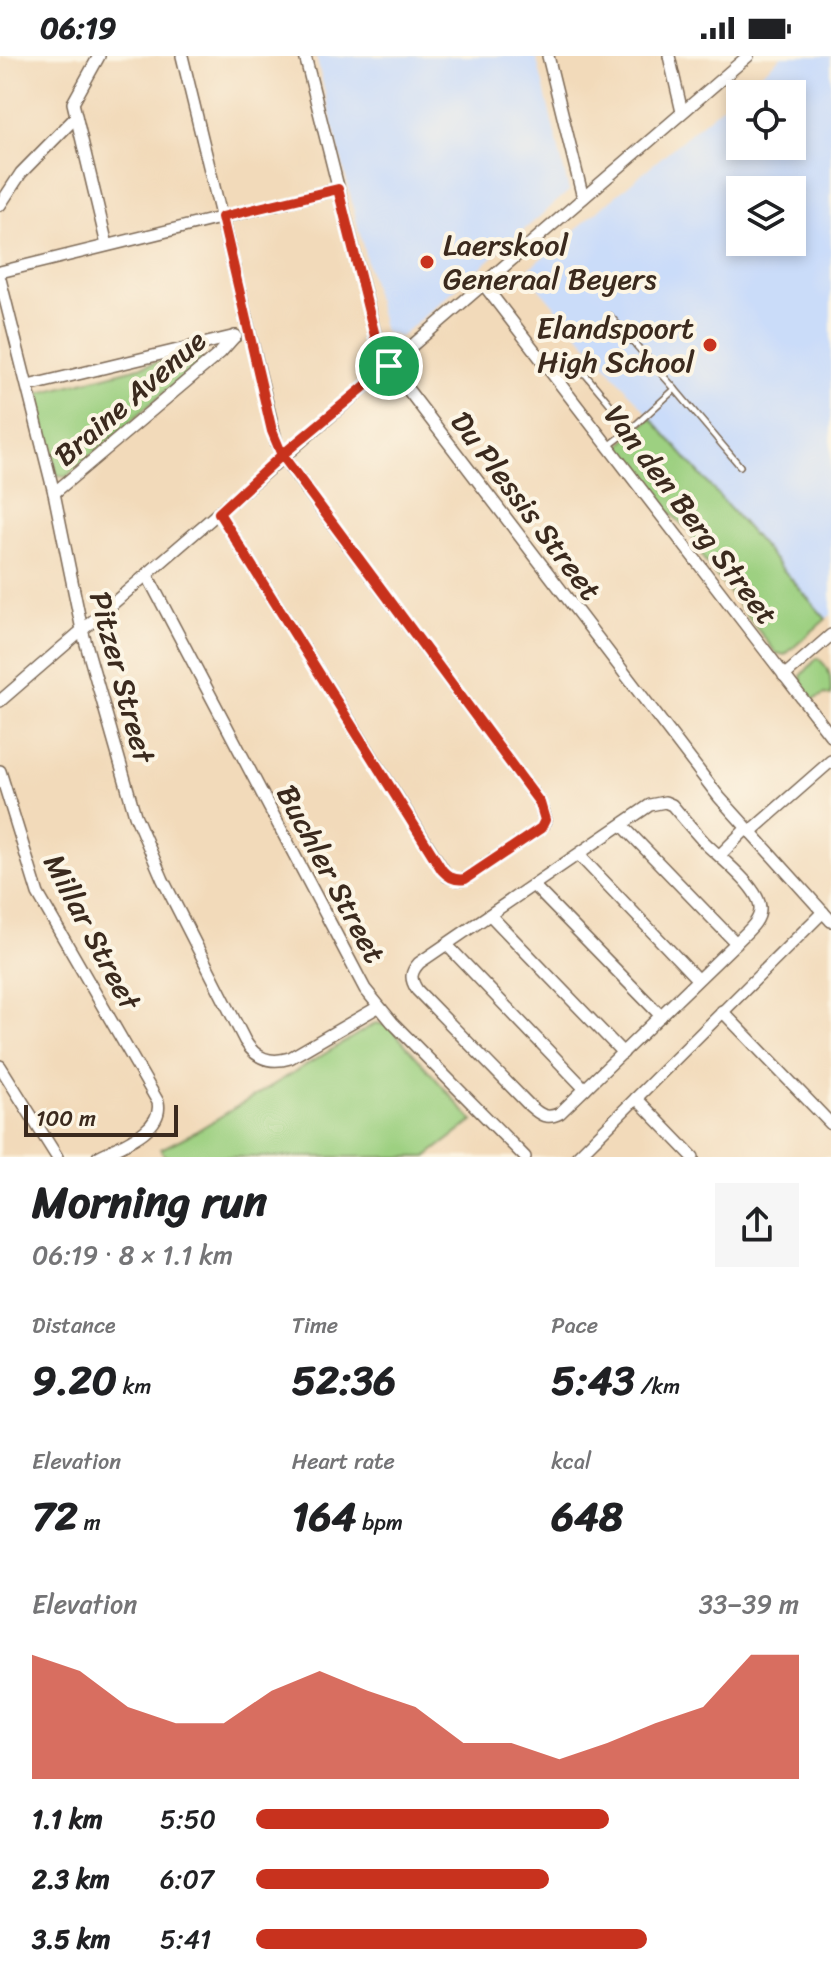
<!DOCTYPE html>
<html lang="en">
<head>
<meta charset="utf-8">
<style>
  :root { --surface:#fff; --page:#f6f6f6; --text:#202124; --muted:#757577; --accent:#c8321e }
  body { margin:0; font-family:Sriracha,sans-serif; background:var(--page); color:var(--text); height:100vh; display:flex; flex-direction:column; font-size:30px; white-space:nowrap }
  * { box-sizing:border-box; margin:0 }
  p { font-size:26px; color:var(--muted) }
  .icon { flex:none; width:44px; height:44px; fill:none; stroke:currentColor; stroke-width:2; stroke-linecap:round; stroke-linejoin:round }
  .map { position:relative; height:1101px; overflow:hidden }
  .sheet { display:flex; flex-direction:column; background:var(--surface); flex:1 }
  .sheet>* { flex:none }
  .buttons { position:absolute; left:726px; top:24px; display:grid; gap:16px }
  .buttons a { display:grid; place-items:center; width:80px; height:80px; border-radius:0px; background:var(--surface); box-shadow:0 4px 12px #0003; font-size:40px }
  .scale { position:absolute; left:24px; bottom:20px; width:154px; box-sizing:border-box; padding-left:8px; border:4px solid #3b2a1e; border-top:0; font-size:22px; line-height:28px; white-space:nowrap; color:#3b2a1e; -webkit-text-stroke:6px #fcf5e5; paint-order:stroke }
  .pin { position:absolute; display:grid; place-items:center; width:68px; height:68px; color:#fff; margin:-34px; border:4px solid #fff; border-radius:50%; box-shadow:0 2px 8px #0007 }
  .round { display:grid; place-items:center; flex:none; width:84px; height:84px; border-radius:0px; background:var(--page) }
  .overview { display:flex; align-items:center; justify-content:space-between; height:136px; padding:0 32px }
  h1 { font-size:44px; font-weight:700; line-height:60px }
  .stats { display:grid; grid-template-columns:repeat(3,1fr); gap:12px; height:136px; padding:8px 32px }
  .stats div { display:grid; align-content:center }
  .stats b { font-size:40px; font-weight:700 }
  .stats small { font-size:22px; font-weight:400 }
  .stats p { font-size:22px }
  .chart { height:224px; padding:16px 32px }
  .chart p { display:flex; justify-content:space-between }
  .chart svg { width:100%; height:144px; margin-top:8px; fill:var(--accent); opacity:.7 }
  ul { padding:0 32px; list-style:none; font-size:26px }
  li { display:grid; grid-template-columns:128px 96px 1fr; align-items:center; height:60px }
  li i { height:20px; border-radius:10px; background:var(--accent) }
  .status { display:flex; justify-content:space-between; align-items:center; height:56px; padding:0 40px; background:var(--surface); direction:ltr }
  .status svg { height:22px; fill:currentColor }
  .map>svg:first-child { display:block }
  .built { fill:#cadcf9; fill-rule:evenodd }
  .green { fill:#9dd081; stroke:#6c7d50; stroke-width:2 }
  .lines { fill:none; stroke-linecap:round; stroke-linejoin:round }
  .lane-casing { stroke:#7b6855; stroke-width:8 }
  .street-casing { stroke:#7b6855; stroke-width:14 }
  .lane { stroke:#fff; stroke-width:5 }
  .street { stroke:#fff; stroke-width:11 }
  .route-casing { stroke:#fff; stroke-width:16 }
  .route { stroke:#c8321e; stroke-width:10 }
  .poi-dot { fill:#c8321e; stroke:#fcf5e5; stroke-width:3 }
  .labels { text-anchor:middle; stroke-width:8; stroke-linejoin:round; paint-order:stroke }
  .poi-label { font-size:30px; fill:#3b2a1e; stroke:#fcf5e5; text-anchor:start }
  .street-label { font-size:30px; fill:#3b2a1e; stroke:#fcf5e5 }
</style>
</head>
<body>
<div class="status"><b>06:19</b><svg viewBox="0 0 49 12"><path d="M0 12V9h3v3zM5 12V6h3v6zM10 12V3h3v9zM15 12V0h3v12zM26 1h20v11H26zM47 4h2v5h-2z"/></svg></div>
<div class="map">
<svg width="831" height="1101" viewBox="0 0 831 1101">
  <rect width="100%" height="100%" fill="#fcf5e5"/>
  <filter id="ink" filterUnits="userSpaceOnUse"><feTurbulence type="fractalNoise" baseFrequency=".0125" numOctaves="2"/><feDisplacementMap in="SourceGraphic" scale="16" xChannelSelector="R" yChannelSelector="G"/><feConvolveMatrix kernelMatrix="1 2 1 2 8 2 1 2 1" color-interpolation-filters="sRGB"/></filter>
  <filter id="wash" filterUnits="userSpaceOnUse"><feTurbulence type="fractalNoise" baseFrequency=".006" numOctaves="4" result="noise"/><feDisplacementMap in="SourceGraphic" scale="32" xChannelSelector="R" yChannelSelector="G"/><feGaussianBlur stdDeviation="1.8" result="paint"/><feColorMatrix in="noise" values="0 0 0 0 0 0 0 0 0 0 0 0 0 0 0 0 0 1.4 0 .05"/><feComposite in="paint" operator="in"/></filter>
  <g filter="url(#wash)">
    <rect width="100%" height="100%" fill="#f2daba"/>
    <!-- built -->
    <g class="built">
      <path d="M316,0H536L569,135L400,281L384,276Z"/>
      <path d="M782,0H831V559L826,563L525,216ZM740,38H792V90H740ZM740,134H792V186H740Z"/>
    </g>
    <!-- green -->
    <g class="green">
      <path d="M197,296L202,304L66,421L57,419L37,344L40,337Z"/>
      <path d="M651,362L826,563L785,599L776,597L704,504L689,475L659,446L620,394L622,388Z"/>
      <path d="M817,602C831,611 831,623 831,640L825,638L812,644L802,632L801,620Z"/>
      <path d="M376,967L389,970L473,1065L426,1101H165L161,1093L193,1077Z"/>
    </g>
  </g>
  <g filter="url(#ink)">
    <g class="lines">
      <defs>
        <g id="lane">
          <path d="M610,260L675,333L631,373"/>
          <path d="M560,326L575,317L585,318L631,373L610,389"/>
          <path d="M675,333L740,410"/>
        </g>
        <g id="street">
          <path d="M99,0L73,47L107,189"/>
          <path d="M182,0L277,388L291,412L540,747L545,764L541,772L465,823L459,824L447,820L219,457"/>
          <path d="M305,0L380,297L719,741L831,865"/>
          <path d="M548,0L583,142"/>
          <path d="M669,0L682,56"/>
          <path d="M0,149L21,117L76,61"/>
          <path d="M0,216L338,133"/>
          <path d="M0,223L54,437L82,574L135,759L163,824L245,985C256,1003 270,1008 290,1002L378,951"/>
          <path d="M484,229L831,680"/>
          <path d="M28,330L236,280"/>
          <path d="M54,437L220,297L235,280"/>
          <path d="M147,519L365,933L392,966L525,1101"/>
          <path d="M784,620L831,579"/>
          <path d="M0,645L748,0"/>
          <path d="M0,715L38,838L158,1046C164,1075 118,1090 98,1101"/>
          <path d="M665,746L672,749C683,762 694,775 705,787C718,800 760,832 760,852C761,866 745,877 736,887L560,1057C547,1064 540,1059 530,1050L417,934C410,923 410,917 419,907L650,749Z"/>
          <path d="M622,769L736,887"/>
          <path d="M750,776L831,705"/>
          <path d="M579,799L697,923"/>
          <path d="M720,799L747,772"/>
          <path d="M534,830L661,960"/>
          <path d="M491,860L623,997"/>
          <path d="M447,889L585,1033"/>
          <path d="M722,955L831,1068"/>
          <path d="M0,1010L57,1101"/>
          <path d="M636,1042L693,1101"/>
          <path d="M577,1101L823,856"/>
        </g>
      </defs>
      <!-- lane casing -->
      <use href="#lane" class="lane-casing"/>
      <!-- street casing -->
      <use href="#street" class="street-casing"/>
      <!-- lane -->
      <use href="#lane" class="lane"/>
      <!-- street -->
      <use href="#street" class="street"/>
    </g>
  </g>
  <g class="lines" filter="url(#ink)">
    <defs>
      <path id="route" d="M389,310L282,399L219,457L442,814C448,821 455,825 465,823L541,772L545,764L540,747L282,399L272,375L222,161L338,133L377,288L389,310"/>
    </defs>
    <!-- route casing -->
    <use href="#route" class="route-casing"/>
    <!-- route -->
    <use href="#route" class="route"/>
  </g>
  <!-- markers -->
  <g class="poi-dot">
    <circle cx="427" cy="206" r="8"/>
    <circle cx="710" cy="289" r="8"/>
  </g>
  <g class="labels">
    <!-- poi labels -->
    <g class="poi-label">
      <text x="443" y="199">Laerskool<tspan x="443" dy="34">Generaal Beyers</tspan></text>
      <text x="694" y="282" text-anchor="end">Elandspoort<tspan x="694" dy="34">High School</tspan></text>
    </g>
    <!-- street labels -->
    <g class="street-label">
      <text transform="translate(130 342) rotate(-41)" y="10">Braine Avenue</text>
      <text transform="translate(526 450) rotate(53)" y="10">Du Plessis Street</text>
      <text transform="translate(691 459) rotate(53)" y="10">Van den Berg Street</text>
      <text transform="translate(122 621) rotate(75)" y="10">Pitzer Street</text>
      <text transform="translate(331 818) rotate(62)" y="10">Buchler Street</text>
      <text transform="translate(92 876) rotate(62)" y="10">Millar Street</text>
    </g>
  </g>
</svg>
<div class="buttons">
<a><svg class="icon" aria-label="locate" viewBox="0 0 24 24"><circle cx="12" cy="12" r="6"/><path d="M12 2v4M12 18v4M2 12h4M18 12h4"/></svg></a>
<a><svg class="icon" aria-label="layers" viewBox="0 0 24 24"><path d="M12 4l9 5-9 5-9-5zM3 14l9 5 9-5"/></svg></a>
</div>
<div class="scale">100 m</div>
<div class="pin" style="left:389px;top:310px;background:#1e9e55"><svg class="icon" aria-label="arrive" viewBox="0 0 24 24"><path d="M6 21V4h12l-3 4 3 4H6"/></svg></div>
</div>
<section class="sheet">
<div class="overview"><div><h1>Morning run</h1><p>06:19 · 8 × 1.1 km</p></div><a class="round"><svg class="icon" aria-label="share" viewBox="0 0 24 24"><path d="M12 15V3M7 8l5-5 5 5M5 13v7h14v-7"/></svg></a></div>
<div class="stats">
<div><p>Distance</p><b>9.20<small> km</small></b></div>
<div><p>Time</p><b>52:36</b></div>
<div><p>Pace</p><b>5:43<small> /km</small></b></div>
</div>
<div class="stats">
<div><p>Elevation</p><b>72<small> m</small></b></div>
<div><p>Heart rate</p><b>164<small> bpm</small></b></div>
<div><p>kcal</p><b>648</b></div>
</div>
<div class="chart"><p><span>Elevation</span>33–39 m</p>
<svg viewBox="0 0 160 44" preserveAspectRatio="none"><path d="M0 44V6L10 11L20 22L30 27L40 27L50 17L60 11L70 17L80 22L90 33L100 33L110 38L120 33L130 27L140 22L150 6L160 6V44z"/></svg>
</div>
<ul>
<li><b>1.1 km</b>5:50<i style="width:65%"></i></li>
<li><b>2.3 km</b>6:07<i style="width:54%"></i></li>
<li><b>3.5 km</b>5:41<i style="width:72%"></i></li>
</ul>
</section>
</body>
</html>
